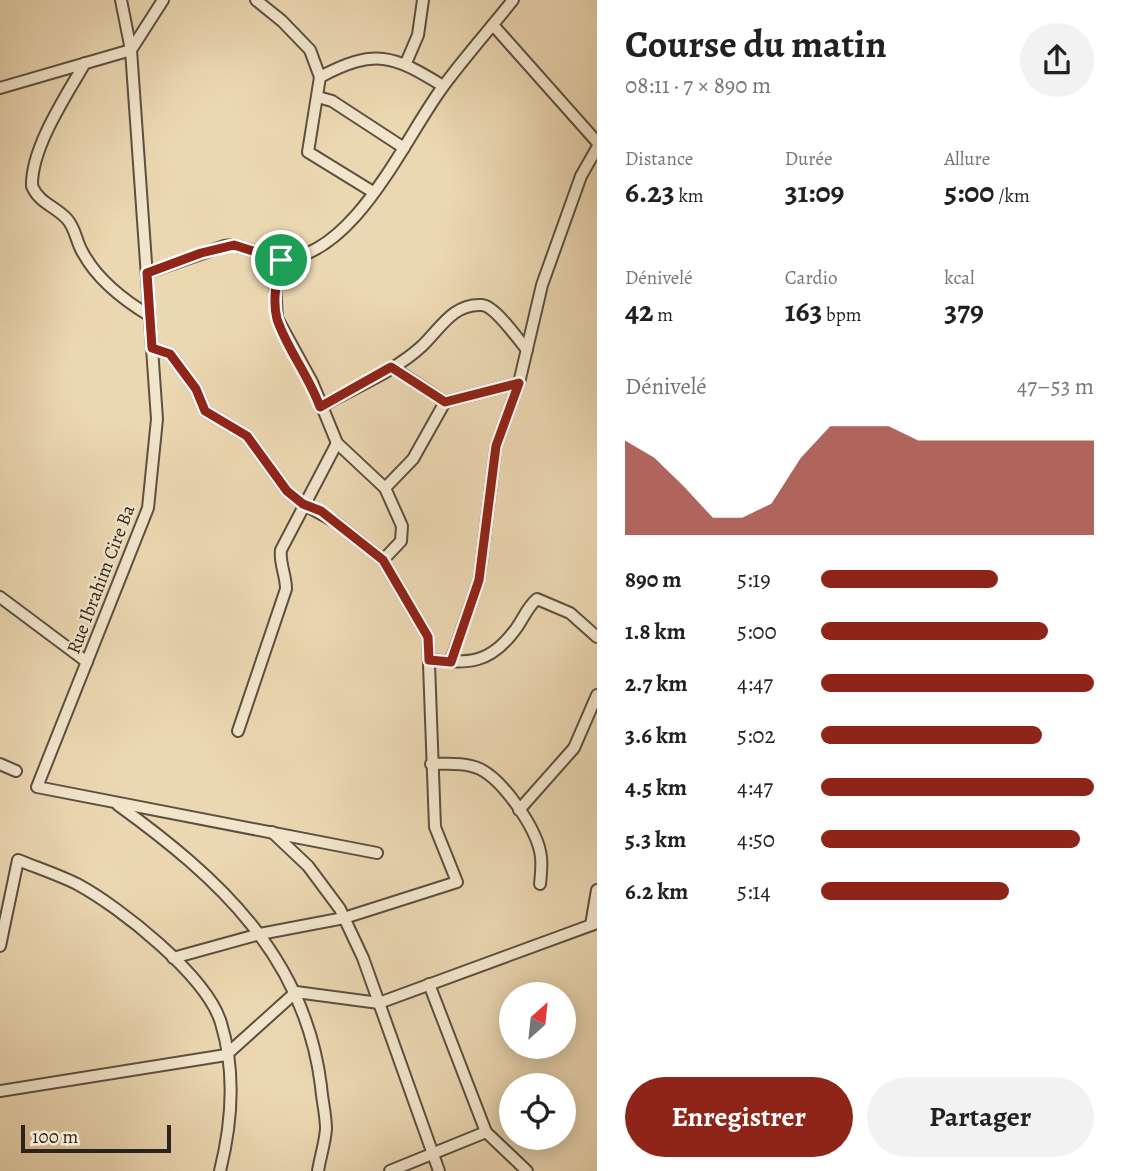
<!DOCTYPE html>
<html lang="fr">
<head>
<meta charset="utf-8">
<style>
  :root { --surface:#fff; --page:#f2f2f2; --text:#202124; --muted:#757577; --accent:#8f2418 }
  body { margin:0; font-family:Alegreya,serif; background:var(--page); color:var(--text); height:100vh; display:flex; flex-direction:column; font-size:26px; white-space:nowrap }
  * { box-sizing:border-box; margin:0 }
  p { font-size:23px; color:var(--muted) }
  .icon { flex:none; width:38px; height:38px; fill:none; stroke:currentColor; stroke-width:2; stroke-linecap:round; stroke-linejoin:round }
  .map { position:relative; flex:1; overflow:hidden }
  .side { display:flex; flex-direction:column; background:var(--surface); width:525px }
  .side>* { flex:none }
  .needle { width:46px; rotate:27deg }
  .controls { position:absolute; left:499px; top:982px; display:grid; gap:14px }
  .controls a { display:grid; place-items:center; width:77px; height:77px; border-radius:50%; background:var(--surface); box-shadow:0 4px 18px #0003; font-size:35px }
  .scale { position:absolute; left:21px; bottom:18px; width:150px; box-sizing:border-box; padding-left:7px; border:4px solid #2c231a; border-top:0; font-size:19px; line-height:24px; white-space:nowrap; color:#2c231a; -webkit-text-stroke:5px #f2e5cc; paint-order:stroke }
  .pin { position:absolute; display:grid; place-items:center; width:60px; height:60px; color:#fff; margin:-30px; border:4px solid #fff; border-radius:50%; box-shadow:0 2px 7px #0007 }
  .round { display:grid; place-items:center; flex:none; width:74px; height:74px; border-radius:37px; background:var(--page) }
  .head { display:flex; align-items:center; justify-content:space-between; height:119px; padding:0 28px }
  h1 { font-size:38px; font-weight:700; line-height:52px }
  .metrics { display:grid; grid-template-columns:repeat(3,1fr); gap:10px; height:119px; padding:7px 28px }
  .metrics div { display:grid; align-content:center }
  .metrics b { font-size:30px; font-weight:700 }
  .metrics small { font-size:19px; font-weight:400 }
  .metrics p { font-size:19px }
  .chart { height:196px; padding:14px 28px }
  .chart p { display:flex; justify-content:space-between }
  .chart svg { width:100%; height:126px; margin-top:7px; fill:var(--accent); opacity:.7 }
  .action { display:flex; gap:14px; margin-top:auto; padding:14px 28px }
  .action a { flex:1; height:80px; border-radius:42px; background:var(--accent); color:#fff; font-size:28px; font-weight:700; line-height:80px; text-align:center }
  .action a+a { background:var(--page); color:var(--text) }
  ul { padding:0 28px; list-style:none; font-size:23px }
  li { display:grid; grid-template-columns:112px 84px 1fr; align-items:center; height:52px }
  li i { height:18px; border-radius:9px; background:var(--accent) }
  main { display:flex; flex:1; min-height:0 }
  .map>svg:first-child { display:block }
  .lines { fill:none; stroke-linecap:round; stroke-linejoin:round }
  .minor-casing { stroke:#5c5040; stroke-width:14 }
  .minor { stroke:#f2e5cc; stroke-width:10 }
  .route-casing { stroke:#fff; stroke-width:14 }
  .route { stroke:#8f2418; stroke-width:9 }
  .labels { text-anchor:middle; stroke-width:5; stroke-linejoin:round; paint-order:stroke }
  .street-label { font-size:19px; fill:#2c231a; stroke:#f2e5cc }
</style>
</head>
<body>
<main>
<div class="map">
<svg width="597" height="1171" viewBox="0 0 597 1171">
  <rect width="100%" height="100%" fill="#ebd7b1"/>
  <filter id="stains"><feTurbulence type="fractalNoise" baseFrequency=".00286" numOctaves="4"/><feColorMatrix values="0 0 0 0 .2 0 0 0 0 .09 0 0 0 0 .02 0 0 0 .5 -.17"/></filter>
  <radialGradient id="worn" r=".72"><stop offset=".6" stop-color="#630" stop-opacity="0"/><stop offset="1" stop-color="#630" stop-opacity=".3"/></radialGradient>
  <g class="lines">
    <defs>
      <g id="minor">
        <path d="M121,0L131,50L157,419L148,508L37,787L377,853"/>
        <path d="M256,0L282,21L310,50L320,77L308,152L373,192"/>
        <path d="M493,25L597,142"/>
        <path d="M85,63C66,96 31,148 32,186C39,203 55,206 67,219C76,229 76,242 83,253C97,279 125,301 150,316"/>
        <path d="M406,63L418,35L423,0"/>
        <path d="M320,77C375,48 393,55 443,86"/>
        <path d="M0,88L131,50L163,0"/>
        <path d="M318,97L332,101L404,148"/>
        <path d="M147,273L224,246L234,245L281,260"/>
        <path d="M152,348L170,354L196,389L205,411L247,436L287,491L303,504L334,521L383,560L428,637L435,827L457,882L344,918L260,934L173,958"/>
        <path d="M392,367L445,402"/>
        <path d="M320,407C353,388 394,372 422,346C440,329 453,303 482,305C495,306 518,339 527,350"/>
        <path d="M385,488L413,459L445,402L519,383"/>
        <path d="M383,560L401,541L402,526L385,488L337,443L312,382L277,318L275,284L281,260C355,255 403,141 442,88C464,58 489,30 513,0"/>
        <path d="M0,597L87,662"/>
        <path d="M429,660C469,663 489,665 515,630C523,620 527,607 537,599L570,613L597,637"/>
        <path d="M451,661L479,580L496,446L519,383L542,285L581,176L597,148"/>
        <path d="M238,731L286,589C286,575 279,562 281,550L337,443"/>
        <path d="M0,764L16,771"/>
        <path d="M431,764C447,764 465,762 480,769C504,781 538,830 541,857C542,866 541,875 540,884"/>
        <path d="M118,805C219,878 305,957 321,1086C322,1100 326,1115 326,1129C325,1143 320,1158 318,1171"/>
        <path d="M519,810L574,748L597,695"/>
        <path d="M272,832L308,866L340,909L363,958L439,1171"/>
        <path d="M591,925L597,890"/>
        <path d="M0,946L18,860C38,868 59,875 77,884C120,907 207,976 221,1023C236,1072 232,1123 220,1171"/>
        <path d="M429,984L486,1132L527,1171"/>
        <path d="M0,1091L226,1055L296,992L379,1003L597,923"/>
        <path d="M390,1171L486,1132"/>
      </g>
    </defs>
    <!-- minor casing -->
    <use href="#minor" class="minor-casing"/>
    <!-- minor -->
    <use href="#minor" class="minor"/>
  </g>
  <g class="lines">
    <defs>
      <path id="route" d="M234,245L281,260C277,278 272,300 277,319C287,349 309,376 320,407L391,367L445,402L519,383L496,446L479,580L451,662L429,660L428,637L383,560L321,511L303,504L287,491L247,436L205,411L196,389L170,354L152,348L147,273L201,253Z"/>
    </defs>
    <!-- route casing -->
    <use href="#route" class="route-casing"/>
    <!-- route -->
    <use href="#route" class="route"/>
  </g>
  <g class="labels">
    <!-- street labels -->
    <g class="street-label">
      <text transform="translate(100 579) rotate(-69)" y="7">Rue Ibrahim Cire Ba</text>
    </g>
  </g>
  <rect width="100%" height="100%" filter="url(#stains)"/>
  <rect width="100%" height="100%" fill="url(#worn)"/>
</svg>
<div class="controls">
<a><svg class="needle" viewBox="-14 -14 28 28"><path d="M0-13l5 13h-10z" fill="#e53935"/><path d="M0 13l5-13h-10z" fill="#757577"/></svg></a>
<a><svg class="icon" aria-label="locate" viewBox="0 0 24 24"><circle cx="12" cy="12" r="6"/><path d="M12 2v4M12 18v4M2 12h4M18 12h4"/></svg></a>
</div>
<div class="scale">100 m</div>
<div class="pin" style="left:281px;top:260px;background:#1e9e55"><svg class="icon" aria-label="arrive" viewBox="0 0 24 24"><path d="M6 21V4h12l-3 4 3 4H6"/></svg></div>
</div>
<section class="side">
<div class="head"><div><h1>Course du matin</h1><p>08:11 · 7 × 890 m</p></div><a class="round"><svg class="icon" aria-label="share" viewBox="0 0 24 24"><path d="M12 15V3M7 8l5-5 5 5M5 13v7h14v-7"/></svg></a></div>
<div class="metrics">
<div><p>Distance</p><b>6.23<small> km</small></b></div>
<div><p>Durée</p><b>31:09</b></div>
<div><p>Allure</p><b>5:00<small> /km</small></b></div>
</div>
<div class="metrics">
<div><p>Dénivelé</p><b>42<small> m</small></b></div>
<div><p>Cardio</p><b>163<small> bpm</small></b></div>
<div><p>kcal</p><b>379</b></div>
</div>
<div class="chart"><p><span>Dénivelé</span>47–53 m</p>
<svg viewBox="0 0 160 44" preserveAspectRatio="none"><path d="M0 44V11L10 17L20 27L30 38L40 38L50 33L60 17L70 6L80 6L90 6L100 11L110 11L120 11L130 11L140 11L150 11L160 11V44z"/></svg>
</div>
<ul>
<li><b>890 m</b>5:19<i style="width:65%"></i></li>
<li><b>1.8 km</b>5:00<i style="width:83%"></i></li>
<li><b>2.7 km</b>4:47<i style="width:100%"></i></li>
<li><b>3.6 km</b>5:02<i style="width:81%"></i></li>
<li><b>4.5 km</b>4:47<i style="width:100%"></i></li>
<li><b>5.3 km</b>4:50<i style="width:95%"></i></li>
<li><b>6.2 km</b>5:14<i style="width:69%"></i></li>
</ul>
<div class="action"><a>Enregistrer</a><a>Partager</a></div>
</section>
</main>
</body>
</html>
